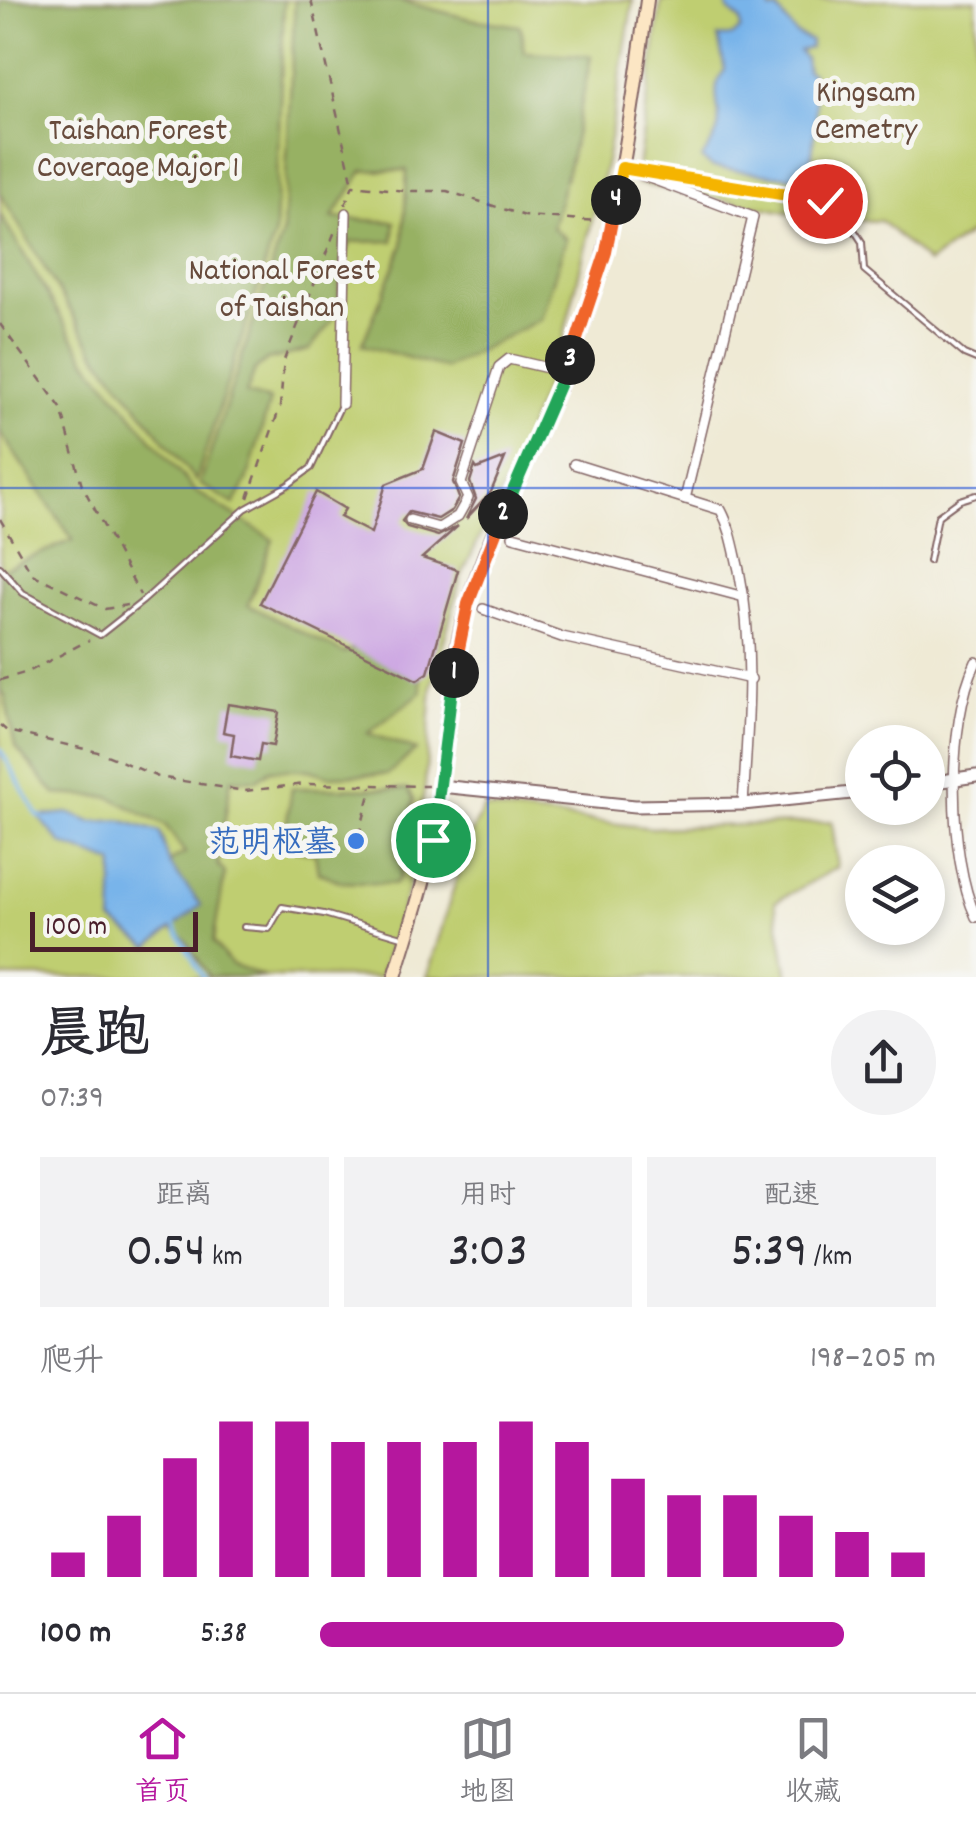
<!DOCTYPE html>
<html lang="zh">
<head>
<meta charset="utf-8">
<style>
  :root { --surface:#fff; --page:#f2f2f3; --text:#2b2b33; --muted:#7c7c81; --line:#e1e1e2; --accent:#b5179e }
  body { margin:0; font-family:Dekko,"LXGW WenKai TC",sans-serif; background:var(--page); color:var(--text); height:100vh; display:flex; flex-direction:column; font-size:38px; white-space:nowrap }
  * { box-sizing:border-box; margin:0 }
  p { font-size:32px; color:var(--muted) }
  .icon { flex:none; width:55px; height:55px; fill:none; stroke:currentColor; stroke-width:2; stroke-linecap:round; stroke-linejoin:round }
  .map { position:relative; height:977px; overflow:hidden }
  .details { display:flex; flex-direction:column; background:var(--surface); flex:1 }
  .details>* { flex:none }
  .tools { position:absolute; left:845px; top:725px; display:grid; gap:20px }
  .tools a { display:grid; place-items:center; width:100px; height:100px; border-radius:50%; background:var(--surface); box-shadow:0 5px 15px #0003; font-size:50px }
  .scale { position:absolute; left:30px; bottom:25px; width:168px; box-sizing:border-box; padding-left:10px; border:5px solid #4a1f2b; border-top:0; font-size:28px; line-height:35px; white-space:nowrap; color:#4a1f2b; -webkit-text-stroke:8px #f6f6f2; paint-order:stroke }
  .pin { position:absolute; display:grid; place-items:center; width:85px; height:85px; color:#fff; margin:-42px; border:5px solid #fff; border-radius:50%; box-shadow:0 2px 10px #0007 }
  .km { position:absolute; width:50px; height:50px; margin:-25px; border-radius:50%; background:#222; color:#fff; font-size:28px; line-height:50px; text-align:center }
  .round { display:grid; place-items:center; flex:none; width:105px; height:105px; border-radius:52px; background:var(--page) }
  .overview { display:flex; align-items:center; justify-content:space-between; height:170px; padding:0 40px }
  h1 { font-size:55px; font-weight:600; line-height:75px }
  .metrics { display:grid; grid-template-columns:repeat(3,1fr); gap:15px; height:170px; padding:10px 40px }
  .metrics div { display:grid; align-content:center; border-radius:0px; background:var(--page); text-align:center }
  .metrics b { font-size:50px; font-weight:600 }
  .metrics small { font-size:28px; font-weight:400 }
  .metrics p { font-size:28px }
  .chart { height:280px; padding:20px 40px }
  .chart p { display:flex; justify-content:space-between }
  .chart svg { width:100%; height:180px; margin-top:10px; stroke:var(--accent); stroke-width:6 }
  ul { padding:0 40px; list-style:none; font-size:32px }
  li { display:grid; grid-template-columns:160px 120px 1fr; align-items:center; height:75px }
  li i { height:25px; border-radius:12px; background:var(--accent) }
  .menu { display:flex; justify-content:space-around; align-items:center; height:140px; border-top:2px solid var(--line); background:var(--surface); font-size:28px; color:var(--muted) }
  .menu a { display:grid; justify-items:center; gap:5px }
  .menu .on { color:var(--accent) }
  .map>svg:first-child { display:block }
  .green { fill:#bfce71; stroke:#84764e; stroke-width:2.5 }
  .forest { fill:#97b163; stroke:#706847; stroke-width:2.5 }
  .water { fill:#78b4ea; stroke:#616a8a; stroke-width:2.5 }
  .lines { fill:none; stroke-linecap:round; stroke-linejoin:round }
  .stream { stroke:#78b4ea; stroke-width:4 }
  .building { fill:#cca6e2 }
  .service-casing { stroke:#846666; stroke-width:8 }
  .minor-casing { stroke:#846666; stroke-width:12 }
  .tertiary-casing { stroke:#846666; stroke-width:15 }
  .secondary-casing { stroke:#846666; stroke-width:16 }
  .path { stroke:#846666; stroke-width:2.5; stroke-dasharray:8 8; stroke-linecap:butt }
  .service { stroke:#fff; stroke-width:4 }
  .minor { stroke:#fff; stroke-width:9 }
  .tertiary { stroke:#fff; stroke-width:11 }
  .secondary { stroke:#fce6c4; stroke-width:12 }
  .split-1-casing { stroke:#fff; stroke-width:20 }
  .split-2-casing { stroke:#fff; stroke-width:20 }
  .split-3-casing { stroke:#fff; stroke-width:20 }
  .split-4-casing { stroke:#fff; stroke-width:20 }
  .split-5-casing { stroke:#fff; stroke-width:20 }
  .split-6-casing { stroke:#fff; stroke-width:20 }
  .split-1 { stroke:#22a559; stroke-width:12 }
  .split-2 { stroke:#f0652b; stroke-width:12 }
  .split-3 { stroke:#22a559; stroke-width:12 }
  .split-4 { stroke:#f0652b; stroke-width:12 }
  .split-5 { stroke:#f5b400; stroke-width:12 }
  .split-6 { stroke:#f5b400; stroke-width:12 }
  .grid { fill:none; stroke:#1d4ed8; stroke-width:2.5; stroke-opacity:0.55 }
  .shop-dot { fill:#3f7fe0; stroke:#f6f6f2; stroke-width:4 }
  .labels { text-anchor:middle; stroke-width:10; stroke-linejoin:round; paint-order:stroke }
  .park-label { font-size:32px; fill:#674b3c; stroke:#f6f6f2 }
  .shop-label { font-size:32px; fill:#366cbe; stroke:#f6f6f2; text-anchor:end }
</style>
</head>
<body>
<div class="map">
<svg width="976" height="977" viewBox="0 0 976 977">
  <rect width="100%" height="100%" fill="#f6f6f2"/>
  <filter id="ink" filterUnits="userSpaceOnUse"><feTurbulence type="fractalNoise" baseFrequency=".01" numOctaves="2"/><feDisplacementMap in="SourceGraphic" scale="20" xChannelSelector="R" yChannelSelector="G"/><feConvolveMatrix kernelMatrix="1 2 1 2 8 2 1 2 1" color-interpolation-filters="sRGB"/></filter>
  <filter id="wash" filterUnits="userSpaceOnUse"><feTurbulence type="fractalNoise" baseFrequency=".0048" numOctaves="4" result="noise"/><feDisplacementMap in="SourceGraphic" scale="40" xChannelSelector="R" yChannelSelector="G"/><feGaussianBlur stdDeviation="2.25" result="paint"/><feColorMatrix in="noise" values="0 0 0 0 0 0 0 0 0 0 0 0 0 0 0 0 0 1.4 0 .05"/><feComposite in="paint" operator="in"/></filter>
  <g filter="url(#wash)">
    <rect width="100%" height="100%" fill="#efead5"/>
    <!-- green -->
    <g class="green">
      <path d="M0,0H633L607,158L562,344L512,469L461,577L432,685L425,786L408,890L380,977H0Z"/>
      <path d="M661,0H976V229L928,263L881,221L828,220L636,183Z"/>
      <path d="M484,808L652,828L832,822L838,867L775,902L788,977H427L469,837Z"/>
    </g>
    <!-- forest -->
    <g class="forest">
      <path d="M0,0H284L275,234L196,481L95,352L0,193Z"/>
      <path d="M295,0H398L470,19L520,26L524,52L591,56L571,156L552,227L566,239L541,319L445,368L362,345L403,245L407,170L363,171L332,218L395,222L393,241L351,242L340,266L339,297L332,321L309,350L267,360L255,370L246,394L270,400L247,481L234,504L200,484L283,232Z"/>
      <path d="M0,214L85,358L194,490L273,540L248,605L344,653L361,646L420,673L422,692L368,733L416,750L388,774L328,776L309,770H270L257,780L231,779L218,865L225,873L213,942L231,964L264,977H209L186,940L170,927L167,863L185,853L166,826L110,797L55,794L15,746L5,697L0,688V570L73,540L0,432Z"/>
      <path d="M292,788L408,789L414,799L400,877L395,884L341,882L318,872L315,854L283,846Z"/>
    </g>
    <!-- water -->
    <g class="water">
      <path d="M727,0L745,6L770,3L771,10H778L796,34L811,41L810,48L799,51L805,58L807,71L812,73C818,107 815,139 809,173L798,178L712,167L702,159C707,150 716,138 718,128C722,106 708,89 725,70L718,37L733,36L741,29L740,20L728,10Z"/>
      <path d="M68,813L92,822L120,820L160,832L170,865L201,905L149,947L112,921L114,863L62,844L38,816Z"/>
    </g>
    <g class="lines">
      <!-- stream -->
      <g class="stream">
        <path d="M0,749L38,816L42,817"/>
        <path d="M174,925L203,977"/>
      </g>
    </g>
    <g id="blocks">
      <!-- building -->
      <g class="building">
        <path d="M436,432L465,444L453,482L459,498L452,510L438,519L409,512L402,521L407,527L438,536L458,526L422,558L458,570L428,673L417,680L260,603L316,492L345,509L340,517L371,533L386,484L423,469Z"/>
        <path d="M505,458L491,492L466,519L476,499L470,482L475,466L477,469Z"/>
        <path d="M228,704L279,712L273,746L261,744L258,761L231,756L234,734L223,732Z"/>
      </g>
    </g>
  </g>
  <g filter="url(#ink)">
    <use href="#blocks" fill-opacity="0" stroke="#846666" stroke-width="2.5"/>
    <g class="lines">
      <defs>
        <g id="service">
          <path d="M642,171L825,201L843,213L862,242L864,270L964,354L976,359"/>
          <path d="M929,561L938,516L960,500L976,495"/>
          <path d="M0,567L23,593L100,635L143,601L245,509L288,485L311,468L340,407"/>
          <path d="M244,927L269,929L282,907L324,914L402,937"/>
        </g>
        <g id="minor">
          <path d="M623,168L753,217L685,499"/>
          <path d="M342,404L346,213"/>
          <path d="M574,464L721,510C731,529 734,549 739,570C755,650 748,724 743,804"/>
          <path d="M410,520L439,528L458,516L468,498L461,483L499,367L509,359L565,372"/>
          <path d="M513,536L744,597"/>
          <path d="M483,609L562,637L751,679"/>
          <path d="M976,662C946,723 948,857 976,917"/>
        </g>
        <g id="tertiary">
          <path d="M928,783L976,776"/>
          <path d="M440,786L635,806L743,804L862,792"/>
        </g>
        <path id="secondary" d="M395,977C408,932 425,885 433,838C447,762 445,682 467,606C493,519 540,439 572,355C616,241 631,120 647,0"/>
      </defs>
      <!-- service casing -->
      <use href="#service" class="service-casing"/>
      <!-- minor casing -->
      <use href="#minor" class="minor-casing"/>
      <!-- tertiary casing -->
      <use href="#tertiary" class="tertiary-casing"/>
      <!-- secondary casing -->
      <use href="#secondary" class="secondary-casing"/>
      <!-- path -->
      <g class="path">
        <path d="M311,0L353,184"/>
        <path d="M345,205L353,185L405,191H447L525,216L599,221"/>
        <path d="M0,324L61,408L82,485L140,595"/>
        <path d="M248,498L280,407L284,360L335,231"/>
        <path d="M0,519L32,574L105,609L127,605"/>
        <path d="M0,680L28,672L89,640"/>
        <path d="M0,725L7,731L102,753L158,777L245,791L305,784L428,786"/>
        <path d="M359,835L372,787"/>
      </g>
      <!-- service -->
      <use href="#service" class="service"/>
      <!-- minor -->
      <use href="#minor" class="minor"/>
      <!-- tertiary -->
      <use href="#tertiary" class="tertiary"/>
      <!-- secondary -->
      <use href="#secondary" class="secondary"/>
    </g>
  </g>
  <g class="lines" filter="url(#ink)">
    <defs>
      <path id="split-1" d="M433,840L454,673"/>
      <path id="split-2" d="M454,673L468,604L503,514"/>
      <path id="split-3" d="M503,514L570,360"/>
      <path id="split-4" d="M570,360L606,252L616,200"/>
      <path id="split-5" d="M616,200L622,168L756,190"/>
      <path id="split-6" d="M756,190L825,201"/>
    </defs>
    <!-- split-1 casing -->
    <use href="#split-1" class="split-1-casing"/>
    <!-- split-2 casing -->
    <use href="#split-2" class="split-2-casing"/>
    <!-- split-3 casing -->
    <use href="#split-3" class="split-3-casing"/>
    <!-- split-4 casing -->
    <use href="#split-4" class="split-4-casing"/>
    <!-- split-5 casing -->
    <use href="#split-5" class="split-5-casing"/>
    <!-- split-6 casing -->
    <use href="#split-6" class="split-6-casing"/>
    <!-- split-1 -->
    <use href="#split-1" class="split-1"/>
    <!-- split-2 -->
    <use href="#split-2" class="split-2"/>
    <!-- split-3 -->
    <use href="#split-3" class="split-3"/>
    <!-- split-4 -->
    <use href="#split-4" class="split-4"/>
    <!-- split-5 -->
    <use href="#split-5" class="split-5"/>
    <!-- split-6 -->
    <use href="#split-6" class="split-6"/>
  </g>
  <!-- grid -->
  <path class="grid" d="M488,0V977M0,488H976"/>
  <!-- markers -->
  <circle class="shop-dot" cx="356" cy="841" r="10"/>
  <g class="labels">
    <!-- park labels -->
    <g class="park-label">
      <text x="866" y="101">Kingsam<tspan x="866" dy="37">Cemetry</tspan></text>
      <text x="138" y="139">Taishan Forest<tspan x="138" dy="37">Coverage Major 1</tspan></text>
      <text x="282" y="279">National Forest<tspan x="282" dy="37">of Taishan</tspan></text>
    </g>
    <!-- shop labels -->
    <g class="shop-label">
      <text x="336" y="852">范明枢墓</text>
    </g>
  </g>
</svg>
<div class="tools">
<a><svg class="icon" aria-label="locate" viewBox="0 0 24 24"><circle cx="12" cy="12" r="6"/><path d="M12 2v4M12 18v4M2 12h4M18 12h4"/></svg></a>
<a><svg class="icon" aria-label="layers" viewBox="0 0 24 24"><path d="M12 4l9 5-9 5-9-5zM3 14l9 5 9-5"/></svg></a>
</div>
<div class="scale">100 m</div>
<div class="pin" style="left:433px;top:840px;background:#1e9e55"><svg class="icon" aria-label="arrive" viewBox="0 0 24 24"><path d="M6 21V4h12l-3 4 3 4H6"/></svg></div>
<div class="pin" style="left:825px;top:201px;background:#d93025"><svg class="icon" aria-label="check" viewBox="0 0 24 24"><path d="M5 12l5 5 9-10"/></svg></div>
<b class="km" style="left:454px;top:673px">1</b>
<b class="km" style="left:503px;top:514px">2</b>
<b class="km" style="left:570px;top:360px">3</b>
<b class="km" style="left:616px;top:200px">4</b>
</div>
<section class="details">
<div class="overview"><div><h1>晨跑</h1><p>07:39</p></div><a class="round"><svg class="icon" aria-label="share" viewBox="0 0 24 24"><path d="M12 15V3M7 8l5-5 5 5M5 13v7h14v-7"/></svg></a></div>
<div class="metrics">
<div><p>距离</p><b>0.54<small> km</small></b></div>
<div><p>用时</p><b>3:03</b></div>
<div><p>配速</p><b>5:39<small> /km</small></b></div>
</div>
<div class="chart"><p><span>爬升</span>198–205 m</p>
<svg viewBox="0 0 160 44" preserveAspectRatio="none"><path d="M5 44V38M15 44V29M25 44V15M35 44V6M45 44V6M55 44V11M65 44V11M75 44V11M85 44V6M95 44V11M105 44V20M115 44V24M125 44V24M135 44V29M145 44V33M155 44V38"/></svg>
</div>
<ul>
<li><b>100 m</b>5:38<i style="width:85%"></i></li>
</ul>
</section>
<nav class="menu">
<a class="on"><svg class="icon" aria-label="home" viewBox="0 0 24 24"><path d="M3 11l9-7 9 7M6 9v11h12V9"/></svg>首页</a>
<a><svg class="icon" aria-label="map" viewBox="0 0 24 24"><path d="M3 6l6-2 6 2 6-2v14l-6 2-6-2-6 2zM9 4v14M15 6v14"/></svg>地图</a>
<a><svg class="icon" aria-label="saved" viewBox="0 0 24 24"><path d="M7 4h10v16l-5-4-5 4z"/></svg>收藏</a>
</nav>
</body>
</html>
